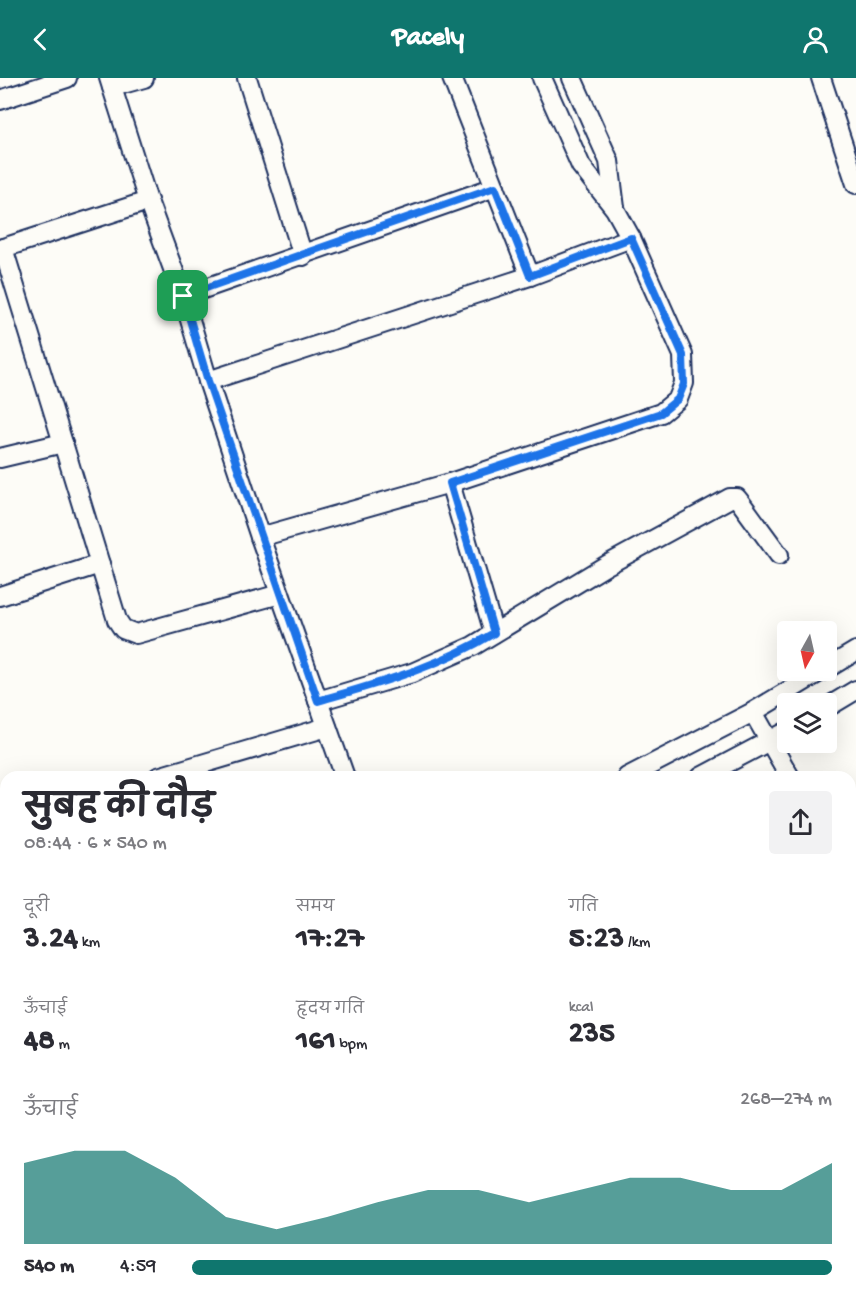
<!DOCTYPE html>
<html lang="hi">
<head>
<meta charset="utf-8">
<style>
  :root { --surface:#fff; --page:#f2f2f3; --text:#2b2b33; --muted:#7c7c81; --accent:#0f766e }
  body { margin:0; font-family:"Gochi Hand","Playpen Sans Deva",sans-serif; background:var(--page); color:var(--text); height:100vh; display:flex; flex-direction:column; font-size:22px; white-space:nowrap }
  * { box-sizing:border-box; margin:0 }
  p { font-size:20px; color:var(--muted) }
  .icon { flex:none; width:33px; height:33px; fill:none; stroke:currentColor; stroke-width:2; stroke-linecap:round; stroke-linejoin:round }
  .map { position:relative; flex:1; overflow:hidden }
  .panel { position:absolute; left:0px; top:693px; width:856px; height:532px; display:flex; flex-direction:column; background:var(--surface); border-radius:18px 18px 0 0; box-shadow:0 6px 24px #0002 }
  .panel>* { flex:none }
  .needle { width:39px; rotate:188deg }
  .buttons { position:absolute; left:777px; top:543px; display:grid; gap:12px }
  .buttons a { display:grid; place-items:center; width:60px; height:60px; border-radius:6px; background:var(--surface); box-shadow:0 6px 24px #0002; font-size:30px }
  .pin { position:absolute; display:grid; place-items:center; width:51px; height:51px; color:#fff; margin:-26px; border-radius:12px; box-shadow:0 3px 9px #0006 }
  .round { display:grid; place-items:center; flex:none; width:63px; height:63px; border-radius:6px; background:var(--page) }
  .headline { display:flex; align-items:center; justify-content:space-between; height:102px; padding:0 24px }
  h1 { font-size:33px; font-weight:700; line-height:45px }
  .metrics { display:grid; grid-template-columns:repeat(3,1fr); gap:9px; height:102px; padding:6px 24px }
  .metrics div { display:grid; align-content:center }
  .metrics b { font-size:30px; font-weight:700 }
  .metrics small { font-size:16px; font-weight:400 }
  .metrics p { font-size:16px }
  .chart { height:168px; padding:12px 24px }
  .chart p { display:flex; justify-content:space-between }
  .chart svg { width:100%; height:108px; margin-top:6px; fill:var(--accent); opacity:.7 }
  ul { padding:0 24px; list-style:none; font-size:20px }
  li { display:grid; grid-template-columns:96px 72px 1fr; align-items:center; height:45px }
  li i { height:15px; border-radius:8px; background:var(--accent) }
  header { display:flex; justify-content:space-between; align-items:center; height:78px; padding:0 24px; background:var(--accent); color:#fff; font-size:27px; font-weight:700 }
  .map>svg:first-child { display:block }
  .built { fill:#edeeec }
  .building { fill:url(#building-hatch); stroke:#1b2f5e; stroke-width:1.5 }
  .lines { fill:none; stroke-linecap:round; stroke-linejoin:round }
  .service-casing { stroke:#1b2f5e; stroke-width:14 }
  .minor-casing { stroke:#1b2f5e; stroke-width:22 }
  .tertiary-casing { stroke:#1b2f5e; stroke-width:27 }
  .service { stroke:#fdfcf7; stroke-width:9 }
  .minor { stroke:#fdfcf7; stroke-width:18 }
  .tertiary { stroke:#fdfcf7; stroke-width:22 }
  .route-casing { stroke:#fff; stroke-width:12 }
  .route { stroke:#1a73e8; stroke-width:8 }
</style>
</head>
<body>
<header><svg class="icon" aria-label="back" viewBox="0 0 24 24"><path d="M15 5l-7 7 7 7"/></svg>Pacely<svg class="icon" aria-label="person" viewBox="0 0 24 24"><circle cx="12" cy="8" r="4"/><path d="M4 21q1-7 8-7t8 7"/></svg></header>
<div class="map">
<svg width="856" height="1225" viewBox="0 0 856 1225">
  <defs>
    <pattern id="building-hatch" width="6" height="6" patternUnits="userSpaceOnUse" patternTransform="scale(1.5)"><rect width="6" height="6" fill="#c9ccd3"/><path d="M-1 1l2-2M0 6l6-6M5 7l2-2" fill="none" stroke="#acb0b8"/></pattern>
  </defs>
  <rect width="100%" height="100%" fill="#fdfcf7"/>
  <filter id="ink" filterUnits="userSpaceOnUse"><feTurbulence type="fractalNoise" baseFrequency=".0167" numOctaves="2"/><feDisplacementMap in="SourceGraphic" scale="12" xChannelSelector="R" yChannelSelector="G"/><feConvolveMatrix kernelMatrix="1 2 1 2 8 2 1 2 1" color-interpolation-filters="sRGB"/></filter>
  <g filter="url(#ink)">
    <!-- built -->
    <path class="built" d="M856,1175V1225H759L769,1220H850L851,1177Z"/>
    <!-- building -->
    <g class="building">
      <path d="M3,988L6,997V1048L0,1050V989Z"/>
      <path d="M97,1220H125L105,1225H99Z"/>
    </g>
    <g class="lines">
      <defs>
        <g id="service">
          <path d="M850,1210L856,1207"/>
          <path d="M818,1225L830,1220"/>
        </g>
        <g id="minor">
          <path d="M109,0L148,123L183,218L208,303L260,459L345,699"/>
          <path d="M247,0L303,178"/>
          <path d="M452,0L530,198"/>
          <path d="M572,0L609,83L615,130"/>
          <path d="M821,0L856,106"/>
          <path d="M112,9L144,0"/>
          <path d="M0,22L67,0"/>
          <path d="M0,171L148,123"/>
          <path d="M183,218L495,109"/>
          <path d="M208,303L530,198L631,160"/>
          <path d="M63,365L117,542L123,551L136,556L280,516"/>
          <path d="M0,380L63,365L3,170"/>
          <path d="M450,405L494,555"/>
          <path d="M260,459L450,405L661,335L678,321L684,305L683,277L631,160L615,131L581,88L542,0"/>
          <path d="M0,518L100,486"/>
          <path d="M826,591L856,573"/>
          <path d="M318,623L412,595L473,568L607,487L730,420H737L741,425L779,477"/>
          <path d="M826,630L856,612"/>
          <path d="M753,634L790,699"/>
          <path d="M158,699L327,649"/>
          <path d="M627,699L753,634L823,592"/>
          <path d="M701,699L788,653"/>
          <path d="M0,745L6,743"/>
          <path d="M850,804L856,814"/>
          <path d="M0,903L6,901"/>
          <path d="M0,934L6,932"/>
          <path d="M368,1220L369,1225"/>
          <path d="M712,1220L713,1225"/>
          <path d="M318,1225L335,1220"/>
        </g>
        <g id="tertiary">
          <path d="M850,1104L856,1100"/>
          <path d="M850,1149L856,1146"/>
          <path d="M554,1225L572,1220"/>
          <path d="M676,1225L694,1220"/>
        </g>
      </defs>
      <!-- service casing -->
      <use href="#service" class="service-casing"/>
      <!-- minor casing -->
      <use href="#minor" class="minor-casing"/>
      <!-- tertiary casing -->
      <use href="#tertiary" class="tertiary-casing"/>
      <!-- service -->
      <use href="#service" class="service"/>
      <!-- minor -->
      <use href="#minor" class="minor"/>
      <!-- tertiary -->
      <use href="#tertiary" class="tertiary"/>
    </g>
  </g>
  <g class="lines" filter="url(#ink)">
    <defs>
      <path id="route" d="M495,109L530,198L631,160L683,277L684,306L678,321L661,335L450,405L494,555C439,589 379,605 318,623L208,303L183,218Z"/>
    </defs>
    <!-- route casing -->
    <use href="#route" class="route-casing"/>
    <!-- route -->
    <use href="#route" class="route"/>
  </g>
</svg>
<div class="buttons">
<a><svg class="needle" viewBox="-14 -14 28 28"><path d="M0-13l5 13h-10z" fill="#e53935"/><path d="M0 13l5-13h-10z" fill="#7c7c81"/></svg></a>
<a><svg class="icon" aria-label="layers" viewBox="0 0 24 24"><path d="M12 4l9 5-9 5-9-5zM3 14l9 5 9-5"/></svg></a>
</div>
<div class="pin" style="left:183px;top:218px;background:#1e9e55"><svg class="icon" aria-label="arrive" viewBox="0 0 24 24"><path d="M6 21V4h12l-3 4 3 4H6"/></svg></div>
<section class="panel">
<div class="headline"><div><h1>सुबह की दौड़</h1><p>08:44 · 6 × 540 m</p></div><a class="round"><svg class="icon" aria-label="share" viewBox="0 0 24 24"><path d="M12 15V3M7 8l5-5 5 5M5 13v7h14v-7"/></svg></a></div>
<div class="metrics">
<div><p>दूरी</p><b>3.24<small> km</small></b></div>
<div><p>समय</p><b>17:27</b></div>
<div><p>गति</p><b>5:23<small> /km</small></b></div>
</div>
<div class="metrics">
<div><p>ऊँचाई</p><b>48<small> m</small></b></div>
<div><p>हृदय गति</p><b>161<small> bpm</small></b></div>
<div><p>kcal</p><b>235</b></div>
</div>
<div class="chart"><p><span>ऊँचाई</span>268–274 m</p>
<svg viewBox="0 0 160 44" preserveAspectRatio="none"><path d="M0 44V11L10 6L20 6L30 17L40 33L50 38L60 33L70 27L80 22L90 22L100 27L110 22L120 17L130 17L140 22L150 22L160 11V44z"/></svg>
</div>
<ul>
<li><b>540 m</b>4:59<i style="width:100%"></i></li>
</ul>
</section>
</div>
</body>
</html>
